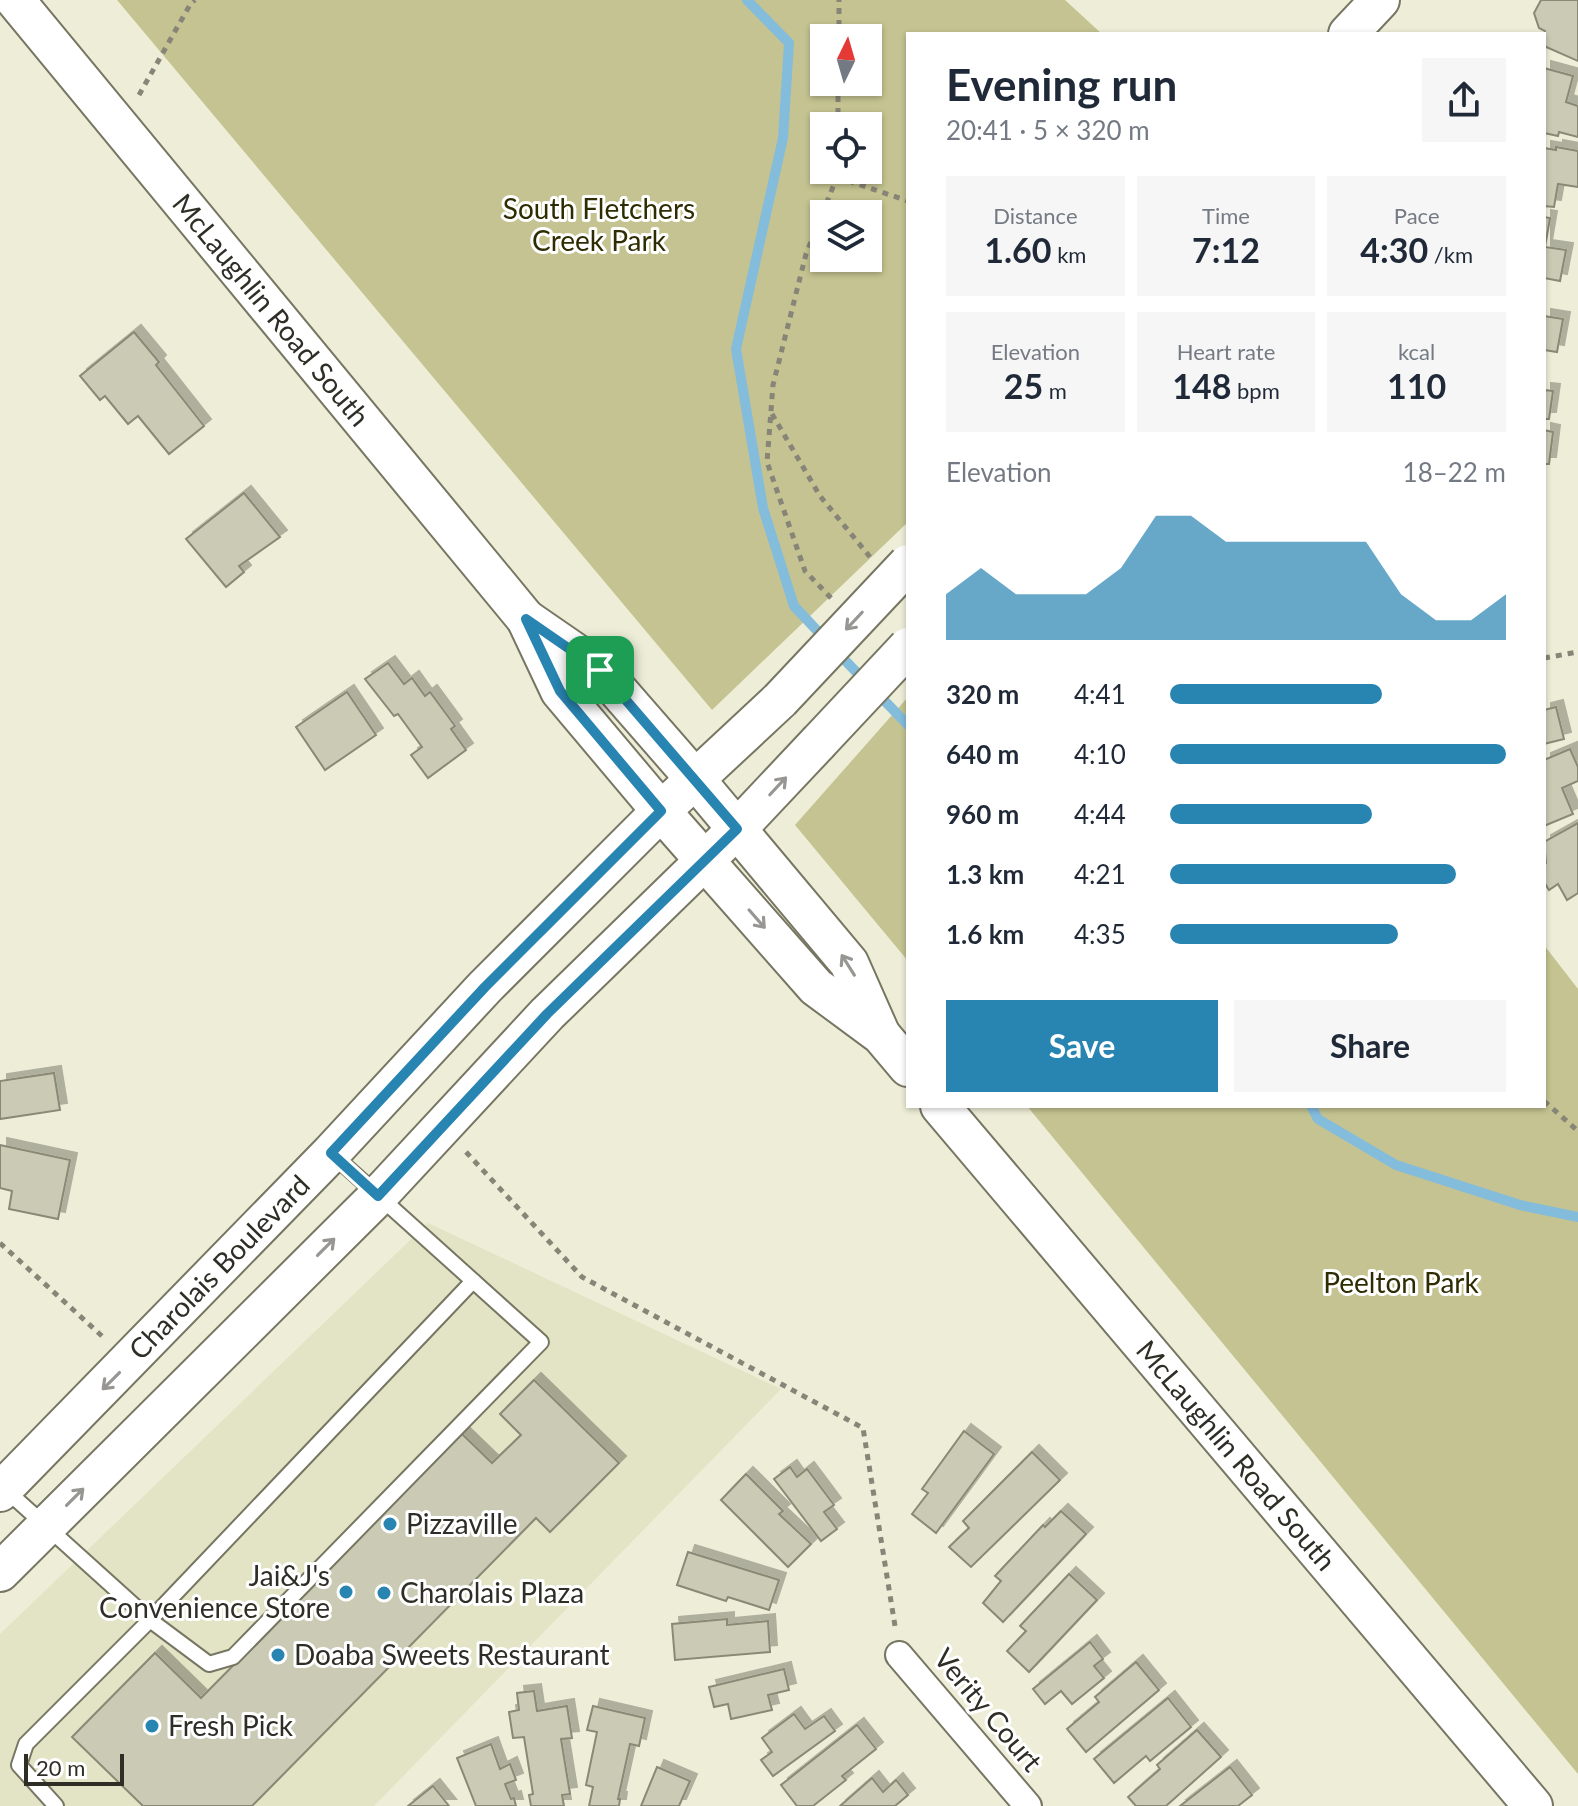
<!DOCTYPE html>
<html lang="en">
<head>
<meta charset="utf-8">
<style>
  :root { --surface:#fff; --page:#f6f6f7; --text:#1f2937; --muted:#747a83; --accent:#2884b1 }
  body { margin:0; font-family:Lato,sans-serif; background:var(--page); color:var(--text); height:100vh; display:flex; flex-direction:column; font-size:30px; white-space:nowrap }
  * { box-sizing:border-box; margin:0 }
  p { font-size:26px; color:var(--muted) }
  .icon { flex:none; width:44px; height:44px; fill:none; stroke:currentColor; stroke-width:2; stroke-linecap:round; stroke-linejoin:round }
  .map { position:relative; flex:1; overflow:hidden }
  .panel { position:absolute; left:906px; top:32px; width:640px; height:1076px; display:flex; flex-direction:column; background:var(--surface); border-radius:0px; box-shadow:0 2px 6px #0004 }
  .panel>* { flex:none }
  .needle { width:52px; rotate:5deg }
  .tools { position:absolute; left:810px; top:24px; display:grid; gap:16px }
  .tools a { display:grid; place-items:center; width:72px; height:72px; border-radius:0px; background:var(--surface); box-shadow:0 2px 6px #0004; font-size:40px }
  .scale { position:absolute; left:24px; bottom:20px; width:100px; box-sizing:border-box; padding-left:8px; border:4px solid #2f2e26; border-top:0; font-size:22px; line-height:28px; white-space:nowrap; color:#2f2e26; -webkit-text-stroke:6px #fff; paint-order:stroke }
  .pin { position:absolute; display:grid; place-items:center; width:68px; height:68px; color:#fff; margin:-34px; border-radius:16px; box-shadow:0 4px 12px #0006 }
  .round { display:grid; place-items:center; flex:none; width:84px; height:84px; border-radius:0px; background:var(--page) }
  .overview { display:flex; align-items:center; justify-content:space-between; height:136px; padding:0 40px }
  h1 { font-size:44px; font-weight:700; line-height:60px }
  .figures { display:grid; grid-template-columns:repeat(3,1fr); gap:12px; height:136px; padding:8px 40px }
  .figures div { display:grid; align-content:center; border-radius:0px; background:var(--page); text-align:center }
  .figures b { font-size:34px; font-weight:700 }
  .figures small { font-size:22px; font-weight:400 }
  .figures p { font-size:22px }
  .chart { height:224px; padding:16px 40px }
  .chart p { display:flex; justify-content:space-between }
  .chart svg { width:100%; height:144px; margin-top:8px; fill:var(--accent); opacity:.7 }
  .button { display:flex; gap:16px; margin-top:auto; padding:16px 40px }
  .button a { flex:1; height:92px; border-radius:0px; background:var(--accent); color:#fff; font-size:32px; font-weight:700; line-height:92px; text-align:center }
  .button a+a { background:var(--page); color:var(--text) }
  ul { padding:0 40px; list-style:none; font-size:26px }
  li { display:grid; grid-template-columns:128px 96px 1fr; align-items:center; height:60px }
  li i { height:20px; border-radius:10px; background:var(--accent) }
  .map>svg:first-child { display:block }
  .built { fill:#e3e3c5 }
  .green { fill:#c4c391; fill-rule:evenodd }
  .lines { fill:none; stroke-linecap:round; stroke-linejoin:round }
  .stream { stroke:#84bcdc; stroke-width:10 }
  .building { fill:#cbcbb5; stroke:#898975; stroke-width:2; filter:url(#shadow) }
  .lane-casing { stroke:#777662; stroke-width:18 }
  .street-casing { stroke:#777662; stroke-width:30 }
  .secondary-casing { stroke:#777662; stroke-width:42 }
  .path { stroke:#868577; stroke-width:5; stroke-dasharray:6 6; stroke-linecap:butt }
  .lane { stroke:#fff; stroke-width:14 }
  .street { stroke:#fff; stroke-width:26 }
  .secondary { stroke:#fff; stroke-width:38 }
  .secondary-bridge-casing { stroke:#777662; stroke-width:42; stroke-linecap:butt }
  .secondary-bridge { stroke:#fff; stroke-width:38 }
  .oneway { stroke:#979692 }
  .route-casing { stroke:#fff; stroke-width:16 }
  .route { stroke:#2884b1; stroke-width:10 }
  .poi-dot { fill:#2884b1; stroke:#fff; stroke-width:3 }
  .labels { text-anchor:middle; stroke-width:6; stroke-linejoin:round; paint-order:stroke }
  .park-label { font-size:28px; fill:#2e2c00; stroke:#fff }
  .street-label { font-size:28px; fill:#2f2e26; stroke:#fff }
  .poi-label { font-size:28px; fill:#2f2e26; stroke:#fff; text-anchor:start }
</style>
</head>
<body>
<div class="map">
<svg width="1578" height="1806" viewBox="0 0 1578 1806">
  <defs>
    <filter id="shadow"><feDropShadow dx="7" dy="-7" stdDeviation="0" flood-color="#0004"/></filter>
  </defs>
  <rect width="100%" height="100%" fill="#eeeed8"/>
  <!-- built -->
  <path class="built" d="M428,1223L781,1389L374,1806H0V1634Z"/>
  <!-- green -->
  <g class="green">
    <path d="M117,0H1065L1102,34H908V522L712,710ZM824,38H868V82H824ZM824,126H868V170H824ZM824,214H868V258H824Z"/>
    <path d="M908,697V961L795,825Z"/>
    <path d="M1544,945L1578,989V1774L1027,1106H1544Z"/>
  </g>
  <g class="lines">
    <!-- stream -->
    <g class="stream">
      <path d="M747,0L789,43L783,138L736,349L763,508L794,606L826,640"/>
      <path d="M837,652L865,681"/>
      <path d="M876,692L908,725"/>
      <path d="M1311,1106L1318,1119L1396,1165L1520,1205L1578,1217"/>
    </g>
  </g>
  <!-- building -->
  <g class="building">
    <path d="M1541,0H1578V61L1544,46L1545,31L1539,28L1534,13Z"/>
    <path d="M1544,68L1573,76L1566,102L1578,106V137L1559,132L1558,136L1544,133Z"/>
    <path d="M1556,147L1578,151V187L1558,184L1554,207L1544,206V148L1556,150Z"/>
    <path d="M1544,217L1550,218L1545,247L1566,250L1560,281L1544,278Z"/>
    <path d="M1544,316L1563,319L1557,352L1544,350Z"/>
    <path d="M134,332L159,362L156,365L204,426L169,454L138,416L128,424L105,396L100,400L80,376Z"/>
    <path d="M1544,390L1553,391L1549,419H1544Z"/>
    <path d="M1544,430L1553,432L1549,464H1544Z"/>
    <path d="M244,493L280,537L239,566L244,572L226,587L186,539Z"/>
    <path d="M388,663L404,684L412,678L425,696L430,692L455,726L451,729L466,750L428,778L411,755L422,747L398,714L394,716L365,679Z"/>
    <path d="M347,692L376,735L325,770L296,727Z"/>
    <path d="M1556,707L1564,739L1544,744V710Z"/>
    <path d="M1570,749L1578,767V781L1562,788L1573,814L1544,826V760Z"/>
    <path d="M1578,823V893L1567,900L1558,884L1549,890L1544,882V865L1546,863L1544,842Z"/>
    <path d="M54,1073L60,1110L0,1119V1081Z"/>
    <path d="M0,1145L70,1160L58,1219L9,1209L12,1191L0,1188Z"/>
    <path d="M534,1380L619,1463L550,1532L536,1518L252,1806H143L72,1737L155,1653L201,1698L462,1434L492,1463L521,1435L500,1414Z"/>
    <path d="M964,1431L994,1454L936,1533L912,1514L928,1493L922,1489Z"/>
    <path d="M1032,1452L1060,1480L971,1567L949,1547L969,1528L963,1521Z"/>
    <path d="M790,1467L797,1477L807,1469L834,1505L824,1512L837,1529L821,1541L774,1479Z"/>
    <path d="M746,1474L783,1511L779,1514L811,1544L788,1567L721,1500Z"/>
    <path d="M1061,1511L1086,1534L1003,1622L983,1603L1001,1581L995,1576L1043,1525L1045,1527Z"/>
    <path d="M688,1552L779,1580L769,1610L728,1597L726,1601L677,1585Z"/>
    <path d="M1069,1574L1097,1600L1029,1672L1007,1651L1026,1631L1020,1626Z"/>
    <path d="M727,1619V1625L768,1621L770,1652L675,1660L672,1624Z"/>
    <path d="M1090,1642L1103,1659L1094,1666L1104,1678L1072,1704L1061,1691L1045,1704L1033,1689Z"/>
    <path d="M1136,1662L1159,1690L1086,1752L1067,1729L1099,1702L1095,1697Z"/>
    <path d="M784,1669L789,1690L768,1695L772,1710L731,1719L728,1704L714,1707L709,1687Z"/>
    <path d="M534,1691L537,1711L567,1706L572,1738L561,1739L570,1794L562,1795L564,1806H531L529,1795L533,1794L524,1737L513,1738L509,1712L519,1710L517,1693Z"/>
    <path d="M1168,1698L1191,1727L1150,1761L1146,1756L1114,1783L1094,1759Z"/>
    <path d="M593,1706L645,1718L639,1746L630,1744L618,1799H620L619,1806H589L593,1787L586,1785L597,1732L587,1730Z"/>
    <path d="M794,1714L805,1729L824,1716L835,1731L773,1776L761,1760L772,1752L762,1738Z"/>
    <path d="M857,1725L876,1749L842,1776L846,1780L813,1806H797L781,1785Z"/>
    <path d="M1197,1730L1221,1757L1166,1806H1136L1128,1797L1160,1769L1157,1765Z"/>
    <path d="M491,1744L500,1769L510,1764L516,1780L505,1784L511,1799L514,1798L516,1806H476L457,1758Z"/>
    <path d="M657,1767L690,1781L679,1806H641Z"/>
    <path d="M1230,1767L1252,1795L1238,1806H1180Z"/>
    <path d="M872,1778L883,1792L896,1780L908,1795L895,1806H840Z"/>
    <path d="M433,1786L449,1806H408Z"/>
  </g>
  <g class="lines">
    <defs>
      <g id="lane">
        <path d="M6,1490L150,1620L473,1281"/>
        <path d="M56,1806L19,1765L26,1744L150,1620L209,1664L233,1657L541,1342L331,1153"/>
      </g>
      <path id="street" d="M899,1655L1028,1806"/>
      <g id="secondary">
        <path id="s1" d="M15,0L526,619L560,691L661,811L816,987L881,1035L908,1067"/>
        <path d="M1348,34L1380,0"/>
        <path d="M526,619L600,670L695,779L849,963L880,1033"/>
        <path id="s2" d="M940,1106L1533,1806"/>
        <path id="s3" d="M0,1492L331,1153L485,987L661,811L780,700"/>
        <path d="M0,1572L378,1196L547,1014L737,829L818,743"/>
      </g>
    </defs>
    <!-- lane casing -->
    <use href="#lane" class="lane-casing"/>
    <!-- street casing -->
    <use href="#street" class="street-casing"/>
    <!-- secondary casing -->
    <use href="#secondary" class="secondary-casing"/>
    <!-- path -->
    <g class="path">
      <path d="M839,38V0"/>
      <path d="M139,95L191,3L195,0"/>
      <path d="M838,126V82"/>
      <path d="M837,177L908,201"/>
      <path d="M772,414L820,496L870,557"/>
      <path d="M831,598L805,571L767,462L773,385L806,254L837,177V170"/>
      <path d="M1544,658L1578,652"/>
      <path d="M1544,1101L1578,1131"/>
      <path d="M466,1152L582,1277L863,1428L895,1626"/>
      <path d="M0,1243L103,1337"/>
    </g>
    <!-- lane -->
    <use href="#lane" class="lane"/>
    <!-- street -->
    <use href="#street" class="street"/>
    <!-- secondary -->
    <use href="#secondary" class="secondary"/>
    <defs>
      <g id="secondary-bridge">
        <path d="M780,700L908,564"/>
        <path d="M818,743L908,647"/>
      </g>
    </defs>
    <!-- secondary-bridge casing -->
    <use href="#secondary-bridge" class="secondary-bridge-casing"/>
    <!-- secondary-bridge -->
    <use href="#secondary-bridge" class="secondary-bridge"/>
  </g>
  <!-- one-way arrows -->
  <defs><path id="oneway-shaft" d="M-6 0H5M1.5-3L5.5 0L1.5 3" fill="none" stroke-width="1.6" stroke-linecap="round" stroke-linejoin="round" transform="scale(2)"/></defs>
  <g class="oneway">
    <use href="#oneway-shaft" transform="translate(854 621) rotate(133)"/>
    <use href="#oneway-shaft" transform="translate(778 786) rotate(-47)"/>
    <use href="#oneway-shaft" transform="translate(757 919) rotate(49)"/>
    <use href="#oneway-shaft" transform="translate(848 965) rotate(-122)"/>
    <use href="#oneway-shaft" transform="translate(326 1247) rotate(-45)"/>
    <use href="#oneway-shaft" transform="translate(111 1381) rotate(135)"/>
    <use href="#oneway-shaft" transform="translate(75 1497) rotate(-45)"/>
  </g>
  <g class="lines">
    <defs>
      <path id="route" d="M526,619L600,670L737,829L547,1014L378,1196L331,1153L485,987L661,811L560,691Z"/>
    </defs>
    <!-- route casing -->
    <use href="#route" class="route-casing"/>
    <!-- route -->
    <use href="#route" class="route"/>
  </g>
  <!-- markers -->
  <g class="poi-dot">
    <circle cx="390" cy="1524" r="8"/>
    <circle cx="346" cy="1592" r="8"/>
    <circle cx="384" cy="1593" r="8"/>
    <circle cx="278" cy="1655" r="8"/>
    <circle cx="152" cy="1726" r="8"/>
  </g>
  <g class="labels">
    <!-- park labels -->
    <g class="park-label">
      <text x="599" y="219">South Fletchers<tspan x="599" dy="32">Creek Park</tspan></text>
      <text x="1401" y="1293">Peelton Park</text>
    </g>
    <!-- street labels -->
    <g class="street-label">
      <text dy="10" stroke="none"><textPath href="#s1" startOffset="402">McLaughlin Road South</textPath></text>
      <text dy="10" stroke="none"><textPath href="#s3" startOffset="314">Charolais Boulevard</textPath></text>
      <text dy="10" stroke="none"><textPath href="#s2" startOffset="458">McLaughlin Road South</textPath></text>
      <text transform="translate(988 1710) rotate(50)" y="10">Verity Court</text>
    </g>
    <!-- poi labels -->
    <g class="poi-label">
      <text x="406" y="1534">Pizzaville</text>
      <text x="330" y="1586" text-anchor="end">Jai&amp;J's<tspan x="330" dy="32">Convenience Store</tspan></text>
      <text x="400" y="1603">Charolais Plaza</text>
      <text x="294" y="1665">Doaba Sweets Restaurant</text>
      <text x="168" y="1736">Fresh Pick</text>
    </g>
  </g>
</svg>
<div class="tools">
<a><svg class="needle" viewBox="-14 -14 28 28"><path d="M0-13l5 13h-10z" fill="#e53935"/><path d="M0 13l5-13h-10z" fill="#747a83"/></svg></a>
<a><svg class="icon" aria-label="locate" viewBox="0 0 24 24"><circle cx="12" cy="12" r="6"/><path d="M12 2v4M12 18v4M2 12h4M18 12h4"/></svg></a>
<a><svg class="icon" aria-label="layers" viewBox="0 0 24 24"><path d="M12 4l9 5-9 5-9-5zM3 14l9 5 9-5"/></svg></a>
</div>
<div class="scale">20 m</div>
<div class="pin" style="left:600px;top:670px;background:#1e9e55"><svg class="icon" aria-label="arrive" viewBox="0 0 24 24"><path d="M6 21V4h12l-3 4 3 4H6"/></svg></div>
<section class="panel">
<div class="overview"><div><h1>Evening run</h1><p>20:41 · 5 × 320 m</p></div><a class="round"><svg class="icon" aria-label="share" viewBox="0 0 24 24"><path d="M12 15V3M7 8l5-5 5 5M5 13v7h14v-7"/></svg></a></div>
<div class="figures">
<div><p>Distance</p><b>1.60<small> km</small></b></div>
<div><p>Time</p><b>7:12</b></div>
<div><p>Pace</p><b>4:30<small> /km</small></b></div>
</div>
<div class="figures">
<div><p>Elevation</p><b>25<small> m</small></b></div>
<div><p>Heart rate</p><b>148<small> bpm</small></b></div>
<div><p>kcal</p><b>110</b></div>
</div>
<div class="chart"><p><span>Elevation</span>18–22 m</p>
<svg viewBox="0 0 160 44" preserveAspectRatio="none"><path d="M0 44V30L10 22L20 30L30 30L40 30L50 22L60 6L70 6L80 14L90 14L100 14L110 14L120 14L130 30L140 38L150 38L160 30V44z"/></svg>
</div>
<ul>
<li><b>320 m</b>4:41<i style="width:63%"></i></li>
<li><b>640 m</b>4:10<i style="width:100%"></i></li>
<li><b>960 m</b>4:44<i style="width:60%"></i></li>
<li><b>1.3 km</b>4:21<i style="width:85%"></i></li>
<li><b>1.6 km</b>4:35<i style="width:68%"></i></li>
</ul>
<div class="button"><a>Save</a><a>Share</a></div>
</section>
</div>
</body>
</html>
